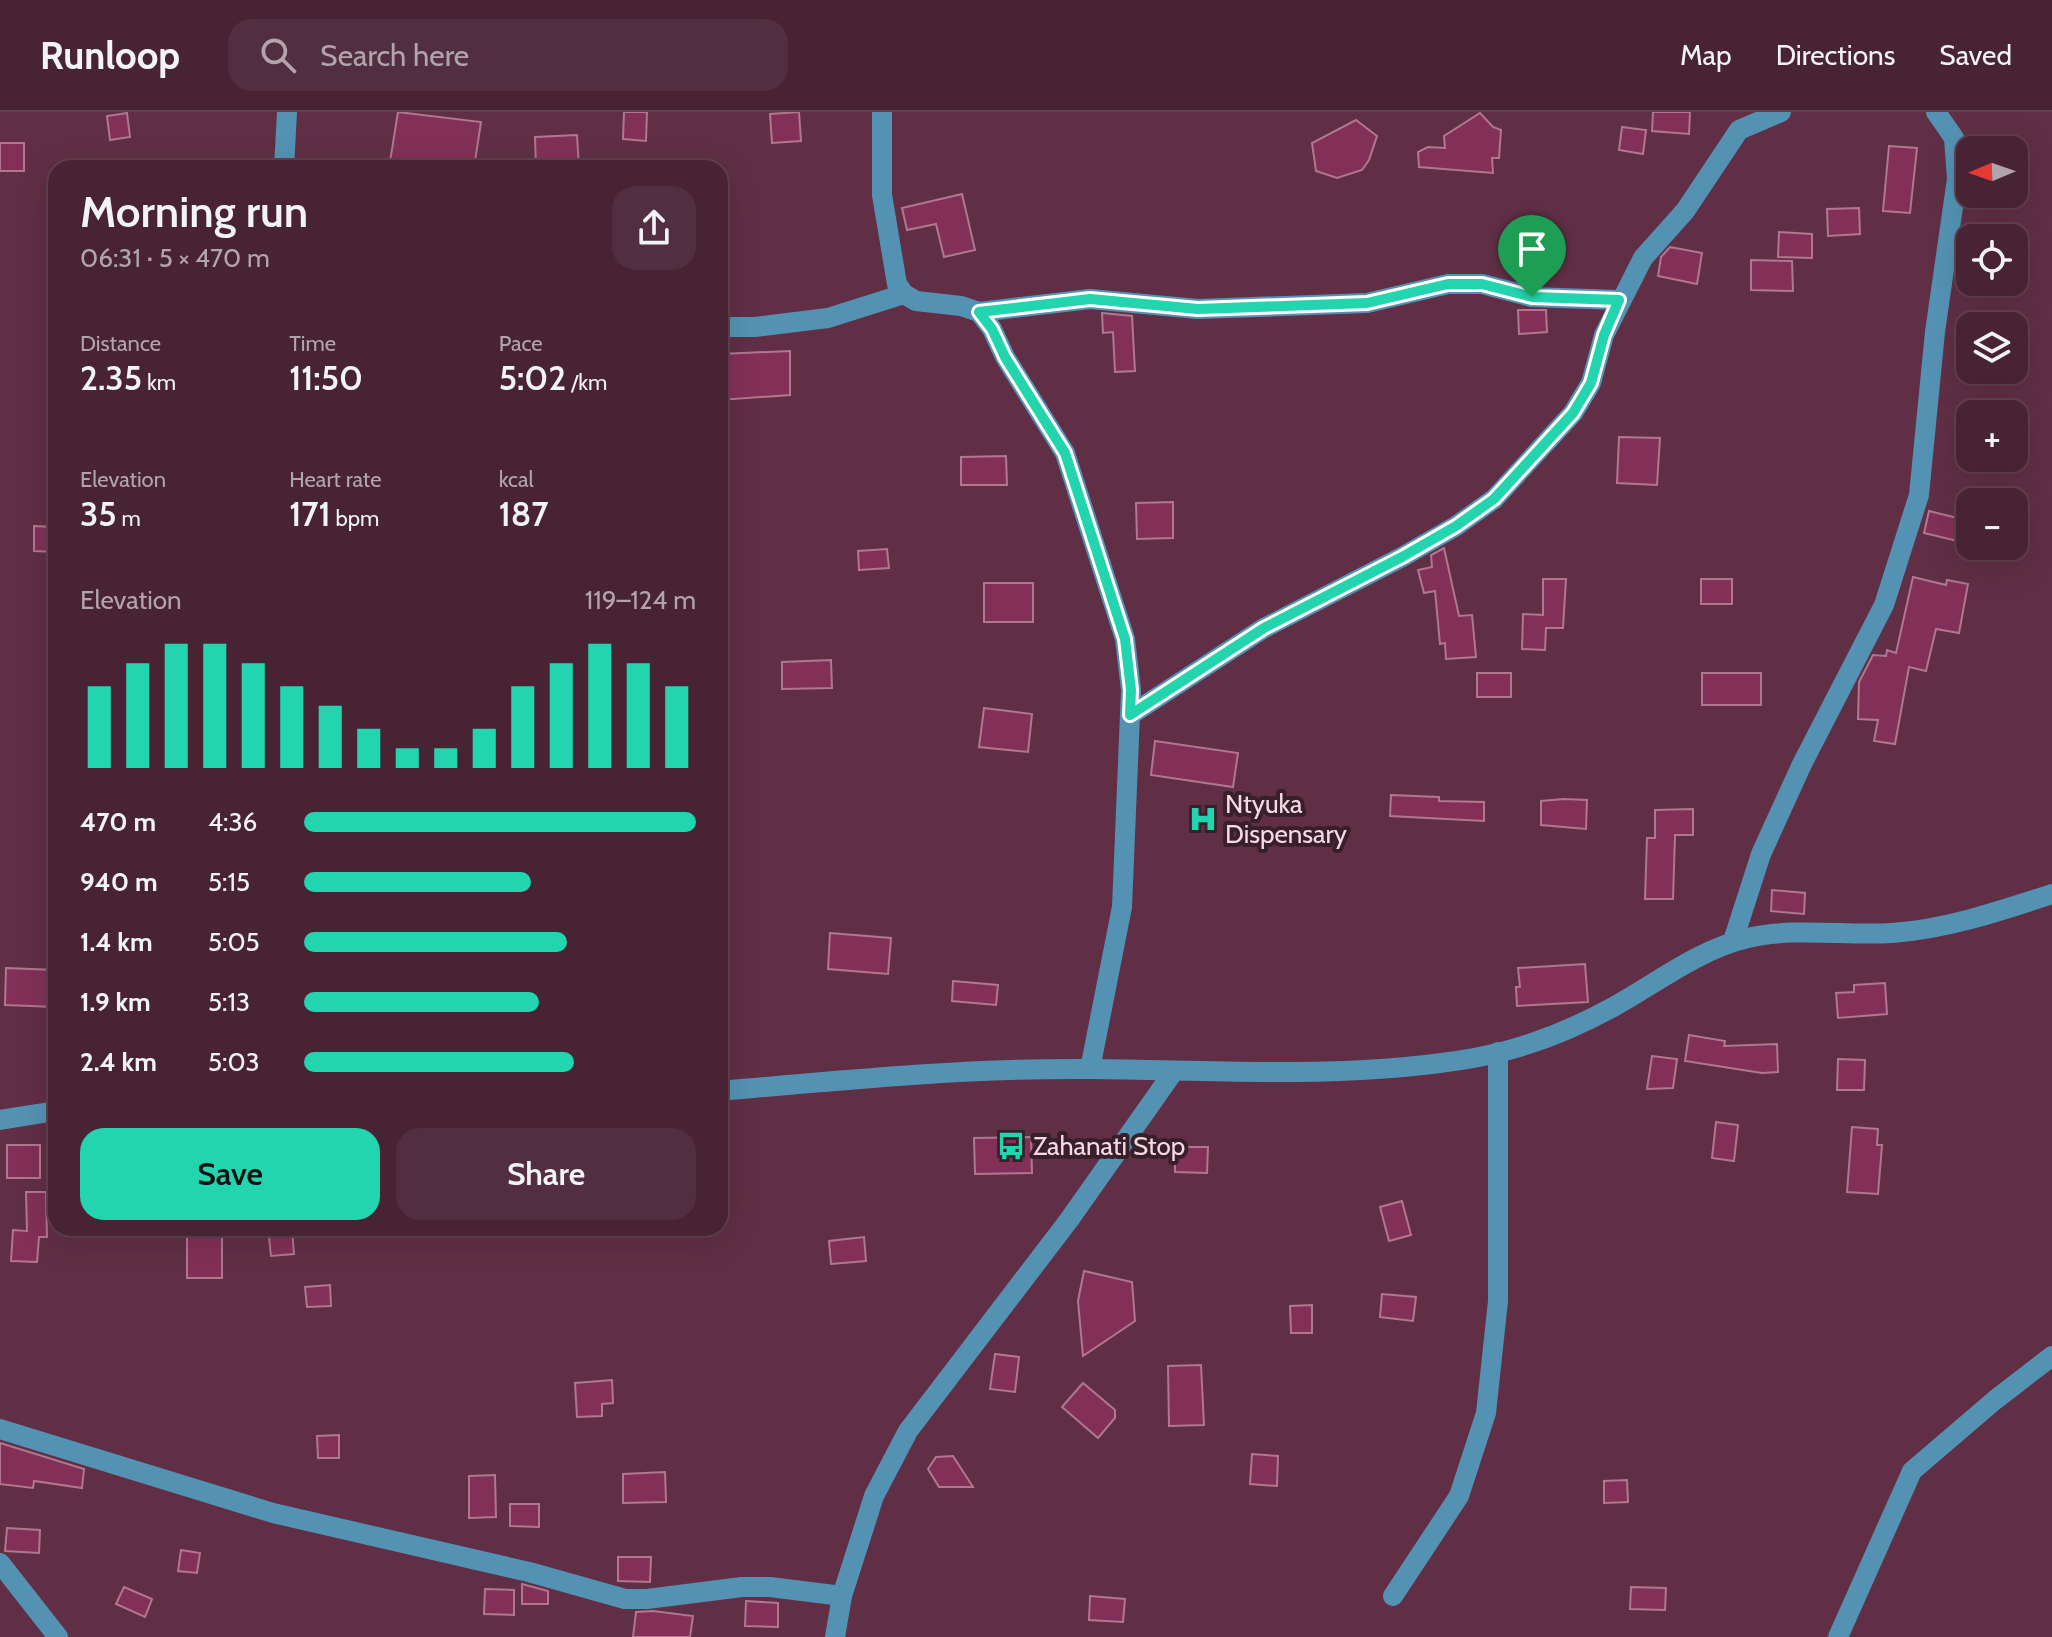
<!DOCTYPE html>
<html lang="en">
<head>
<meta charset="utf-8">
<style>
  :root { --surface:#482334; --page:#522f40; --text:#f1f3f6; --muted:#b1a4ac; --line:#60404f; --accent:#22d5af }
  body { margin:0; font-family:Cabin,sans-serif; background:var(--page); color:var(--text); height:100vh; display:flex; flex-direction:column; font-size:30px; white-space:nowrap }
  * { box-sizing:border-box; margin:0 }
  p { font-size:26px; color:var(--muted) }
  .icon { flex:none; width:44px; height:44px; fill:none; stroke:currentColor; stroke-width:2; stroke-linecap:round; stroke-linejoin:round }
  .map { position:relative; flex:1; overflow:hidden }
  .sheet { position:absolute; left:48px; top:48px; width:680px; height:1076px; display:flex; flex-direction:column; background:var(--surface); border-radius:24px; box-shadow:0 8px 32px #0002,0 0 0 2px var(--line) }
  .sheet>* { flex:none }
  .needle { width:52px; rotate:268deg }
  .fabs { position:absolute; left:1956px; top:24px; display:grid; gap:16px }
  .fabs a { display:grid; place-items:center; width:72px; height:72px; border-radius:16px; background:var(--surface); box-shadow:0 8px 32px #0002,0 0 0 2px var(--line); font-size:40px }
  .pin { position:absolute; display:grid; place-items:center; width:68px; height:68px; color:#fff; margin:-82px -34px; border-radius:50% 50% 50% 0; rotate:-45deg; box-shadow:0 0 8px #0007 }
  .pin .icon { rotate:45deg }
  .round { display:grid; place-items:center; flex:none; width:84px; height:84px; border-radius:24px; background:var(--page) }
  .summary { display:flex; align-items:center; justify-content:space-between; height:136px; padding:0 32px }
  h1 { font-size:44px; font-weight:600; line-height:60px }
  .metrics { display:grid; grid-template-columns:repeat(3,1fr); gap:12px; height:136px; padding:8px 32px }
  .metrics div { display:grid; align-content:center }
  .metrics b { font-size:34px; font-weight:600 }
  .metrics small { font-size:22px; font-weight:400 }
  .metrics p { font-size:22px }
  .chart { height:224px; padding:16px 32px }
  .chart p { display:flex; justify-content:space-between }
  .chart svg { width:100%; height:144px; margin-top:8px; stroke:var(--accent); stroke-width:6 }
  .button { display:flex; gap:16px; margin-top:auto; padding:16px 32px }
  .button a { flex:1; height:92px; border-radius:24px; background:var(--accent); color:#111; font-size:32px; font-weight:600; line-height:92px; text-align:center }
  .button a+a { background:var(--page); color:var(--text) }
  ul { padding:0 32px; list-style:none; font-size:26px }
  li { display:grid; grid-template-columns:128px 96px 1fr; align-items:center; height:60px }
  li i { height:20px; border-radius:10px; background:var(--accent) }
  header { display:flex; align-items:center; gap:48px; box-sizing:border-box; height:112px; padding:0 40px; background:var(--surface); border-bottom:2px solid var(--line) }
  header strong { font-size:38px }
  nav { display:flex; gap:44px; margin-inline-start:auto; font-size:28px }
  .search { width:560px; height:72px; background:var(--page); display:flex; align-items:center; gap:20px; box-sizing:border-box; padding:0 28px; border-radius:24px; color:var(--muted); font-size:30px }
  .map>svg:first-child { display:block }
  .building { fill:#823058; stroke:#b0778f; stroke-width:2 }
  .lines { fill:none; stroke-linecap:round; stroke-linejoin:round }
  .minor { stroke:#5492b3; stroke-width:20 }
  .route-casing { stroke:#fff; stroke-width:16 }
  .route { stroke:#22d5af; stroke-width:10 }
  .labels { text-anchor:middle; stroke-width:8; stroke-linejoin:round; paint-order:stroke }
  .poi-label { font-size:26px; fill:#f8d8e4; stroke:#37202a; text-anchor:start }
</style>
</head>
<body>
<header>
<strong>Runloop</strong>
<div class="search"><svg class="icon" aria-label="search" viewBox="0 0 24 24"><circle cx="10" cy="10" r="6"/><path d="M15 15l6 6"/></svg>Search here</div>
<nav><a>Map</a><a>Directions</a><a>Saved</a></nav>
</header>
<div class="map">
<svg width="2052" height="1525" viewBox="0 0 2052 1525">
  <rect width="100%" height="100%" fill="#602f45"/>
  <!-- building -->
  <g class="building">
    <path d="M398,0L481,10L474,56H389Z"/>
    <path d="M624,0H647L646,29L623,27Z"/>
    <path d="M799,0L801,29L772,31L770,2Z"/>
    <path d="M1653,0H1690L1689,22L1652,19Z"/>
    <path d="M127,1L130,25L110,28L107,4Z"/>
    <path d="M1480,1L1493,15L1501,18L1499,46H1492L1493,61L1419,55L1418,40L1428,35L1445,36L1444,24Z"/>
    <path d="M1356,8L1377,24L1369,48L1362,58L1337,66L1316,59L1312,31Z"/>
    <path d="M1622,15L1646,18L1643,42L1619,38Z"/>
    <path d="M577,23L579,56H536L535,25Z"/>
    <rect x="0" y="31" width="24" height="28"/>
    <path d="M1889,34L1917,36L1910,101L1883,99Z"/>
    <path d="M962,82L975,138L944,145L936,112L907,118L902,96Z"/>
    <path d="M1859,96L1860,122L1828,124L1827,97Z"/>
    <path d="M1779,120L1812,122V146L1778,145Z"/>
    <path d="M1670,135L1702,141L1697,172L1658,164L1661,145Z"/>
    <path d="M1751,148L1792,149L1793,179L1751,178Z"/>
    <path d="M1518,198H1546L1547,220L1519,222Z"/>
    <path d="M1102,201L1132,204L1135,259L1115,260L1113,220L1103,221Z"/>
    <path d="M790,239V283L720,288V242Z"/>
    <path d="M1619,325L1660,326L1657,373L1617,371Z"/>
    <path d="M1006,344L1007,373H961V345Z"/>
    <path d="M1173,390V426L1137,427L1136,391Z"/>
    <path d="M1929,399L1970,409V432L1924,421Z"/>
    <path d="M34,414L56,415V440L34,439Z"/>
    <path d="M1444,436L1459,504L1472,503L1476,545L1446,547L1445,531L1440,532L1435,479L1424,481L1418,458L1432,455L1431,443Z"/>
    <path d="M887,437L889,456L859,458L858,439Z"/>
    <path d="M1913,465L1946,473L1947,468L1968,472L1959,521L1936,517L1926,559L1909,555L1895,632L1874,629L1878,608L1858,607L1859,570L1873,543L1886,544L1887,538L1896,541Z"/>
    <path d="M1543,467H1566L1563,516H1546L1545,538L1522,537L1523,502L1543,503Z"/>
    <rect x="1701" y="467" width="31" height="25"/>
    <rect x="984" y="471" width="49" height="39"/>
    <path d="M831,548L832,576L782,577V550Z"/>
    <rect x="1477" y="561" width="34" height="24"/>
    <rect x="1702" y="561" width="59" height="32"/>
    <path d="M984,596L1032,602L1028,640L979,635Z"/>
    <path d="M1155,629L1238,641L1233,675L1151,663Z"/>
    <path d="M1391,683L1439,685V689L1484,690V709L1390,704Z"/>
    <path d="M1564,687L1587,688L1586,717L1541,713V689Z"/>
    <path d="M1693,697V723H1675L1673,787H1645L1647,726H1655V698Z"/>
    <path d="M1772,778L1805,781L1804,802L1771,799Z"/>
    <path d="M830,821L891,826L888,862L828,857Z"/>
    <path d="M1585,852L1588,890L1517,894L1516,875H1520L1518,856Z"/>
    <path d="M6,856L56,858V895L5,893Z"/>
    <path d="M953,869L998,873L996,893L952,889Z"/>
    <path d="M1885,871L1887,902L1838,906L1836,881L1854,880V873Z"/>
    <path d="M1689,923L1725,929L1724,934L1777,932L1778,960L1762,961L1685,949Z"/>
    <path d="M1652,944L1677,947L1673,976L1647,977Z"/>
    <path d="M1838,947L1865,948L1864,978H1837Z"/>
    <path d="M1716,1010L1738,1013L1734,1049L1712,1046Z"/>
    <path d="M1852,1015L1878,1017L1877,1033H1882L1878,1082L1847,1080Z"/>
    <path d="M1031,1025L1032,1061L975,1062L974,1026Z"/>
    <rect x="7" y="1033" width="33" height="33"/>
    <path d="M1175,1035H1208L1207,1061L1175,1060Z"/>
    <path d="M26,1080H46L47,1125H39L37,1150L11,1149L13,1118L27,1119Z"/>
    <path d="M1402,1089L1411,1123L1389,1129L1380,1095Z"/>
    <rect x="187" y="1116" width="35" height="50"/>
    <path d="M268,1116H292L294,1142L271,1144Z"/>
    <path d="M864,1125L866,1149L831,1152L829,1129Z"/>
    <path d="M1084,1159L1132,1170L1135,1209L1083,1244L1078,1189Z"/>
    <path d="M330,1173L331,1194L307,1195L305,1175Z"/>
    <path d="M1382,1182L1416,1185L1413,1209L1380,1205Z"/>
    <path d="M1312,1193V1221H1291L1290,1194Z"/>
    <path d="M995,1242L1019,1245L1015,1280L990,1277Z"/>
    <path d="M1201,1253L1204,1313L1169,1314L1168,1254Z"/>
    <path d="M612,1268L613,1291L602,1292V1304L577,1305L575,1271Z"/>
    <path d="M1083,1271L1115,1298V1306L1098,1326L1062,1295Z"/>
    <path d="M339,1323V1346H318L317,1324Z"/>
    <path d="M0,1331L84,1357L82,1376L34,1369L33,1376L0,1372Z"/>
    <path d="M1252,1342L1278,1344L1277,1374L1250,1372Z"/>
    <path d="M953,1344L973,1375H939L928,1357L936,1345Z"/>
    <path d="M665,1360L666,1390L623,1391V1362Z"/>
    <path d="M495,1363L496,1405L469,1406V1364Z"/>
    <path d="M1627,1368L1628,1390L1604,1391V1369Z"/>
    <path d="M510,1392H539V1415L510,1414Z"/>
    <path d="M7,1416L40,1418L39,1441L5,1439Z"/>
    <path d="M181,1438L200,1441L197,1461L178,1459Z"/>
    <path d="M618,1445H651L650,1470L618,1469Z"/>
    <path d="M522,1472L548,1479V1492H522Z"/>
    <path d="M124,1475L152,1487L145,1505L116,1492Z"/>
    <path d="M1631,1475L1666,1476L1665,1498L1630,1497Z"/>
    <path d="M485,1477L514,1478V1503L484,1502Z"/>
    <path d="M1090,1484L1125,1487L1123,1510L1089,1508Z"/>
    <path d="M746,1489L778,1491V1515L745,1514Z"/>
    <path d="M653,1499L693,1504L690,1525H633L636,1500Z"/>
  </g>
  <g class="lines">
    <!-- minor -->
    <g class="minor">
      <path d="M882,0V83L897,172L904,182L916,189L961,194L979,200L992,217L1005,245L1065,341L1125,527L1131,578L1122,795L1090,957"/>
      <path d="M284,56L287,0"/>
      <path d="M979,200L1090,187L1198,197L1367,191L1448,172H1482L1532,185L1619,188"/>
      <path d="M720,215H755L828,206L904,182"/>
      <path d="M1130,603L1264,516L1402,445L1456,414L1494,387L1573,301L1591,271L1604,223L1643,146L1685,99L1739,18L1781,0"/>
      <path d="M1733,829L1761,742L1802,652L1884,493L1919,383L1935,220L1957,67L1954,26L1936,0"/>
      <path d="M720,979C844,968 966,956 1090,957C1218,958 1347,968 1474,946C1524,937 1570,919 1615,894C1658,870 1700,837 1748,826C1795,815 1845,824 1892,821C1947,817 2000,799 2052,782"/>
      <path d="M0,1008L56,999"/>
      <path d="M0,1317L273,1401L529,1460L625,1487H647L742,1475H770L842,1484"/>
      <path d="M0,1451L58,1525"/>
      <path d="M1393,1484L1459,1384L1486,1301L1498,1189V940"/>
      <path d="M835,1525L842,1484L874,1384L908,1319L1069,1108L1174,959"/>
      <path d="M1838,1525L1912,1359L1995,1288L2052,1244"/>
    </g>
  </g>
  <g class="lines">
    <defs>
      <path id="route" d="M1448,172H1482L1532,185L1619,188L1604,223L1591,271L1573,301L1494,387L1456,414L1402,445L1264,516L1130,603L1131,578L1125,527L1065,341L1005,245L992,217L979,200L1090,187L1198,197L1367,191Z"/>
    </defs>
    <!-- route casing -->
    <use href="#route" class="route-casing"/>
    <!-- route -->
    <use href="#route" class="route"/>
  </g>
  <!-- icons -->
  <defs>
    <symbol id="hospital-bare" viewBox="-9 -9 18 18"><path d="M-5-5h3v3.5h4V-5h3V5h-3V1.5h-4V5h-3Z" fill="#22d5af" stroke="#37202a" stroke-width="2.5" paint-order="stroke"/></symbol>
    <symbol id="bus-bare" viewBox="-9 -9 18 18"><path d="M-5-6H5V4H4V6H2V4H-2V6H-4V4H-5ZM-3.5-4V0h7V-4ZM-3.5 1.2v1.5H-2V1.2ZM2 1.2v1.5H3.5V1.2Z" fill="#22d5af" stroke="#37202a" stroke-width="2.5" paint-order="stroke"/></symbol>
  </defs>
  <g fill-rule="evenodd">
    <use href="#hospital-bare" x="1183" y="687" width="40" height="40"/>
    <use href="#bus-bare" x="991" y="1014" width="40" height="40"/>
  </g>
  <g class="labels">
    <!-- poi labels -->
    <g class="poi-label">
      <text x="1225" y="701">Ntyuka<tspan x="1225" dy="30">Dispensary</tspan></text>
      <text x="1033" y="1043">Zahanati Stop</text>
    </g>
  </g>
</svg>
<div class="fabs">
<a><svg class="needle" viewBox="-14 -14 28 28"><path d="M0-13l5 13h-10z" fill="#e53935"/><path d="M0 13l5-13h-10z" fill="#b1a4ac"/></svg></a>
<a><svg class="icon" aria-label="locate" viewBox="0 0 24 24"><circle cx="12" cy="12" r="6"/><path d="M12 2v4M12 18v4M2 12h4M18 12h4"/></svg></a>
<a><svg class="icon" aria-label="layers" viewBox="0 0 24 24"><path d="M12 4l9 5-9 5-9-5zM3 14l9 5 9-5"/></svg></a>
<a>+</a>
<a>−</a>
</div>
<div class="pin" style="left:1532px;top:185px;background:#1e9e55"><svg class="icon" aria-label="arrive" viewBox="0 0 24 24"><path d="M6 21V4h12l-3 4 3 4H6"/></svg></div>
<section class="sheet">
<div class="summary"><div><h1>Morning run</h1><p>06:31 · 5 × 470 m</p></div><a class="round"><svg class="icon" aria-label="share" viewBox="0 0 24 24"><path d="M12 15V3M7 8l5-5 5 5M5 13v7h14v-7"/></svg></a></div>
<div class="metrics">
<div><p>Distance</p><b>2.35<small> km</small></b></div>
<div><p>Time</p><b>11:50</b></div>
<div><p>Pace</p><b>5:02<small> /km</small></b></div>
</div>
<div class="metrics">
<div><p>Elevation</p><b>35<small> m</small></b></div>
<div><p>Heart rate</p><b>171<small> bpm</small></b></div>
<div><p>kcal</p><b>187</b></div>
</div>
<div class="chart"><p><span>Elevation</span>119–124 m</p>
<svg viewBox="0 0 160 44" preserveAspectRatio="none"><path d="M5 44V19M15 44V12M25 44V6M35 44V6M45 44V12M55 44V19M65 44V25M75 44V32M85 44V38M95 44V38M105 44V32M115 44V19M125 44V12M135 44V6M145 44V12M155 44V19"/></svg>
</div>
<ul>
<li><b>470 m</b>4:36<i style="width:100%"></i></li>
<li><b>940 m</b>5:15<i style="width:58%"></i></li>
<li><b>1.4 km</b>5:05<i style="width:67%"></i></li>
<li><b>1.9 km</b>5:13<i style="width:60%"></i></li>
<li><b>2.4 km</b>5:03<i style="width:69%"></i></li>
</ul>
<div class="button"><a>Save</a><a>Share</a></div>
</section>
</div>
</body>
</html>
